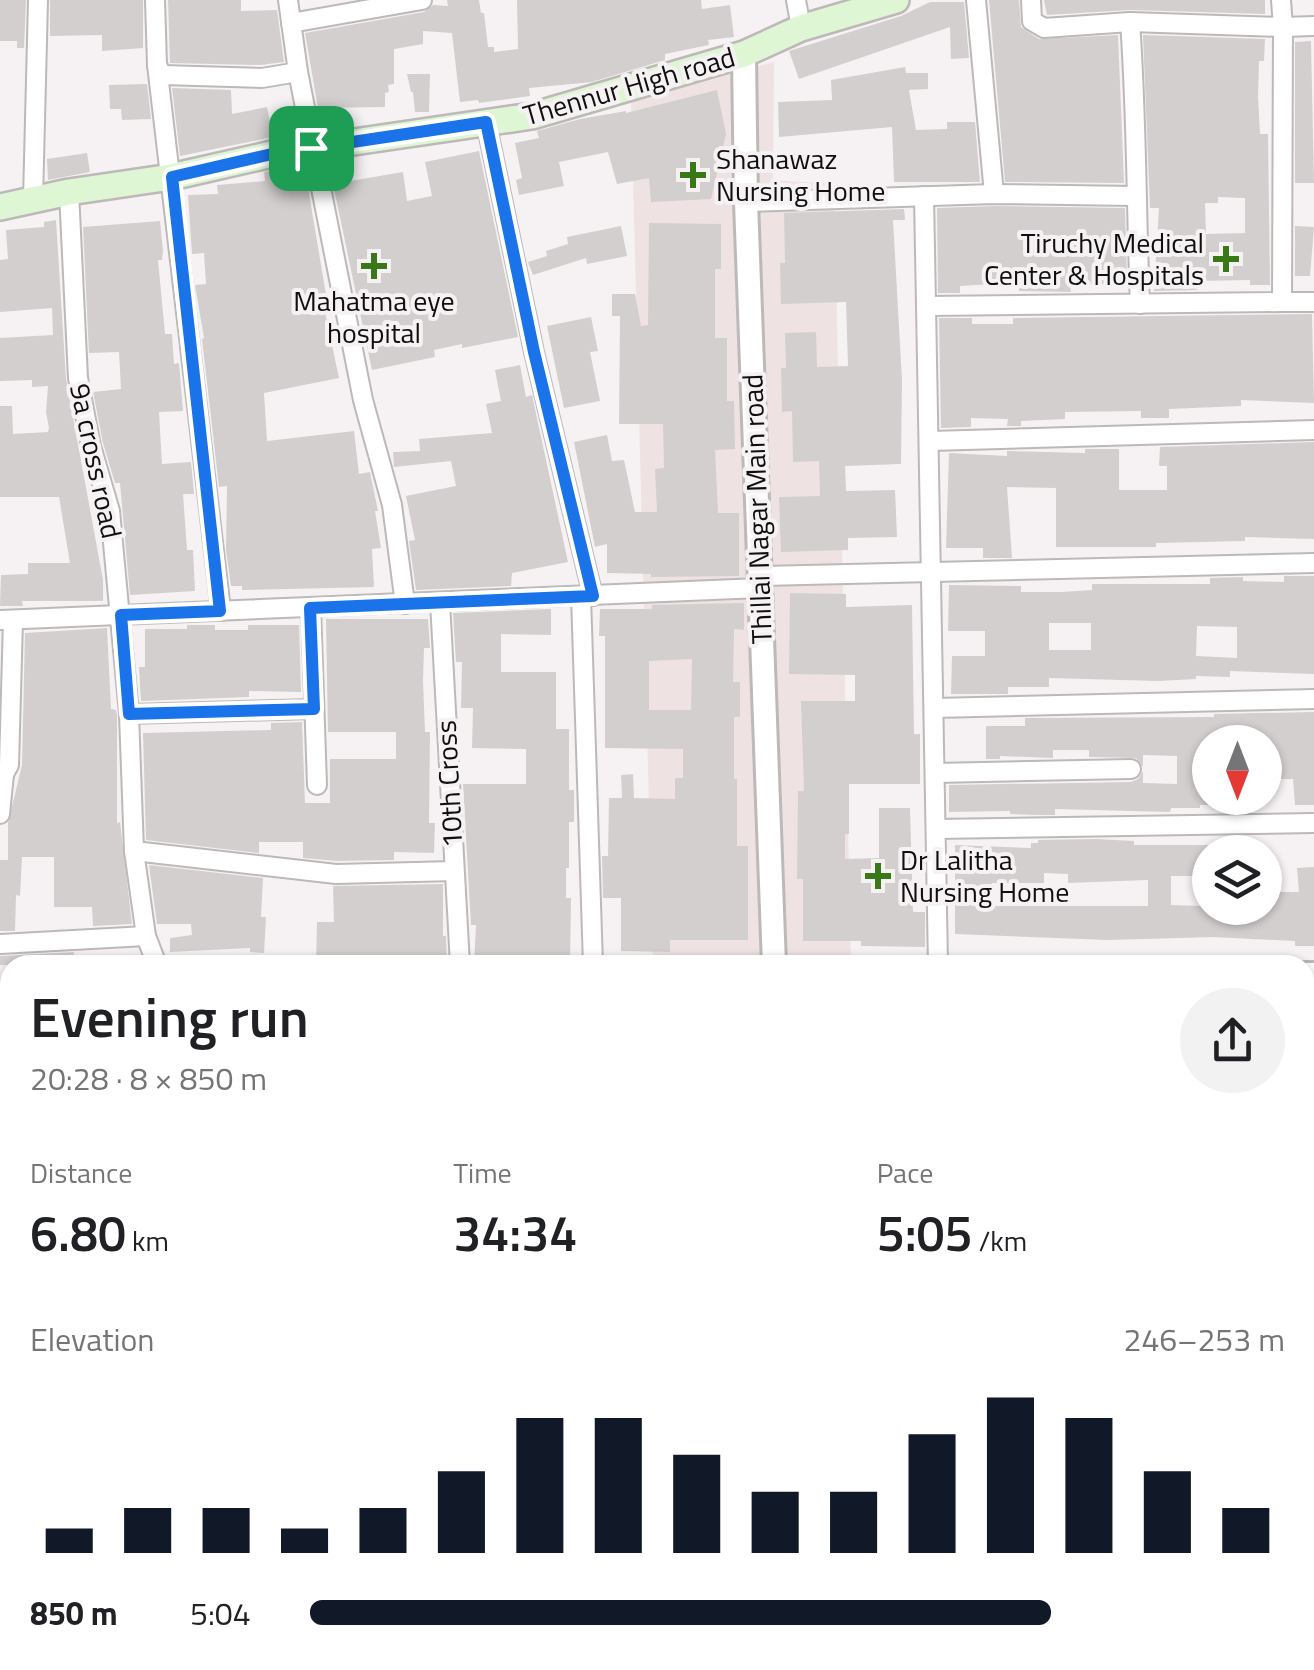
<!DOCTYPE html>
<html lang="en">
<head>
<meta charset="utf-8">
<style>
  :root { --surface:#fff; --page:#f2f2f2; --text:#202124; --muted:#757577; --accent:#111827 }
  body { margin:0; font-family:"Titillium Web",sans-serif; background:var(--page); color:var(--text); height:100vh; display:flex; flex-direction:column; font-size:38px; white-space:nowrap }
  * { box-sizing:border-box; margin:0 }
  p { font-size:32px; color:var(--muted) }
  .icon { flex:none; width:55px; height:55px; fill:none; stroke:currentColor; stroke-width:2; stroke-linecap:round; stroke-linejoin:round }
  .map { position:relative; flex:1; overflow:hidden }
  .side { position:absolute; left:0px; top:955px; width:1315px; height:715px; display:flex; flex-direction:column; background:var(--surface); border-radius:30px 30px 0 0; box-shadow:0 2px 8px #0004 }
  .side>* { flex:none }
  .needle { width:65px; rotate:180deg }
  .tools { position:absolute; left:1192px; top:725px; display:grid; gap:20px }
  .tools a { display:grid; place-items:center; width:90px; height:90px; border-radius:50%; background:var(--surface); box-shadow:0 2px 8px #0004; font-size:50px }
  .pin { position:absolute; display:grid; place-items:center; width:85px; height:85px; color:#fff; margin:-42px; border-radius:20px; box-shadow:0 5px 15px #0006 }
  .round { display:grid; place-items:center; flex:none; width:105px; height:105px; border-radius:52px; background:var(--page) }
  .head { display:flex; align-items:center; justify-content:space-between; height:170px; padding:0 30px }
  h1 { font-size:55px; font-weight:600; line-height:75px }
  .figures { display:grid; grid-template-columns:repeat(3,1fr); gap:15px; height:170px; padding:10px 30px }
  .figures div { display:grid; align-content:center }
  .figures b { font-size:50px; font-weight:600 }
  .figures small { font-size:28px; font-weight:400 }
  .figures p { font-size:28px }
  .chart { height:280px; padding:20px 30px }
  .chart p { display:flex; justify-content:space-between }
  .chart svg { width:100%; height:180px; margin-top:10px; stroke:var(--accent); stroke-width:6 }
  ul { padding:0 30px; list-style:none; font-size:32px }
  li { display:grid; grid-template-columns:160px 120px 1fr; align-items:center; height:75px }
  li i { height:25px; border-radius:12px; background:var(--accent) }
  .map>svg:first-child { display:block }
  .built { fill:#eee2e3 }
  .building { fill:#d3cfcf; fill-rule:evenodd }
  .lines { fill:none; stroke-linecap:round; stroke-linejoin:round }
  .minor-casing { stroke:#bdb9b9; stroke-width:22 }
  .tertiary-casing { stroke:#bdb9b9; stroke-width:28 }
  .secondary-casing { stroke:#bdb9b9; stroke-width:30 }
  .minor { stroke:#fff; stroke-width:18 }
  .tertiary { stroke:#fff; stroke-width:22 }
  .secondary { stroke:#def6d4; stroke-width:25 }
  .route-casing { stroke:#fff; stroke-width:20 }
  .route { stroke:#1a73e8; stroke-width:12 }
  .poi-dot { fill:#397816; stroke:#f6f2f3; stroke-width:4 }
  .labels { text-anchor:middle; stroke-width:8; stroke-linejoin:round; paint-order:stroke }
  .street-label { font-size:28px; fill:#100f0f; stroke:#f6f2f3 }
  .poi-label { font-size:28px; fill:#100f0f; stroke:#f6f2f3; text-anchor:start }
</style>
</head>
<body>
<div class="map">
<svg width="1314" height="1670" viewBox="0 0 1314 1670">
  <rect width="100%" height="100%" fill="#f6f2f3"/>
  <!-- built -->
  <g class="built">
    <path d="M774,62L773,180L834,184L851,965H653L631,99Z"/>
    <rect x="670" y="1660" width="138" height="10"/>
  </g>
  <!-- building -->
  <g class="building">
    <path d="M0,0H26L24,48H17V41H0Z"/>
    <path d="M50,0H143V48L102,51V35L50,36Z"/>
    <path d="M168,0H241V11L277,10L284,62L261,65L170,63Z"/>
    <path d="M447,0H479L481,13H484L488,47H494V52L518,49L517,0H701L702,9L730,5L734,37L708,40L709,45L665,54V60L592,82L529,88L530,96L479,103L478,100L460,102L452,33L423,31V44L394,49V84L388,85L389,92L385,93V107L318,108L305,33L424,12L433,5L448,6Z"/>
    <path d="M989,0H1019L1021,27L1039,39L1118,35L1124,183L1005,182Z"/>
    <path d="M1044,0H1265V14L1130,10L1047,15Z"/>
    <path d="M930,2H964L969,58L951,59L950,27L799,79L789,51L901,16Z"/>
    <path d="M1143,35L1265,39L1264,61H1259L1258,97L1260,134H1268L1270,285H1250V280L1197,281V290L1154,291L1159,208H1150ZM1218,197L1245,198V233L1206,234L1205,203H1218Z"/>
    <path d="M1311,41L1314,183H1295V42Z"/>
    <path d="M905,67L906,73H928V89L909,90L916,130L947,129V122H975L980,182H894L892,127L779,137L778,102L832,100L831,80Z"/>
    <path d="M407,74H430L429,112H415L413,92H411Z"/>
    <path d="M147,84L151,119L122,120L121,109H110L109,85Z"/>
    <path d="M172,88L231,90L232,114L267,107L273,137L180,156Z"/>
    <path d="M717,90L726,134L711,199L651,202L649,178L617,184L608,152L559,162L564,186L519,195L516,180L522,178L515,143L539,138L537,131L580,119L626,111V113Z"/>
    <path d="M479,151L518,337L462,348V344L434,350L435,357L372,370L333,184L403,172L407,201L432,196L425,162Z"/>
    <path d="M87,153L90,172L48,180L47,159Z"/>
    <path d="M288,168L302,169L305,188H308L328,306L324,307L339,378L264,393L267,441L354,431L359,474L370,472L378,511H375L381,548L372,549L374,587L242,590V586H231L226,550L227,486L219,487L202,339L204,338L195,285L206,284L204,253L192,254L188,195L218,194L217,185L265,181L264,172Z"/>
    <path d="M994,206L1125,208L1127,283L1070,285L1071,292L1019,291V287H993V284L960,286V293H938L937,208Z"/>
    <path d="M904,209L905,220H893L902,380L901,464L845,466L846,491L895,490L897,537L848,538V550L781,552L779,497L820,496L819,461L793,462L792,411L782,412L781,368H786L785,333L816,332L817,367L848,366L846,302L781,304L780,263H785L784,213Z"/>
    <path d="M56,220L66,379L103,580V601H22L23,606H0L1,575L28,574V563H70L59,497H0V406H12L13,434L48,432L49,428L46,412L48,386L32,387V380L0,381V338L53,335L52,308L0,312V260L8,259L6,230L44,227V222Z"/>
    <path d="M160,221L163,251L162,260H158L165,334H172L174,364L179,363L183,411L159,412L162,464L191,462L194,494H183L187,550H193L195,591L130,595L120,483H115L103,443L93,392L121,389L119,352L89,353L83,227Z"/>
    <path d="M649,223L721,224V269H715V338H727V401H734L735,449L715,450L718,513H739V576L651,577V574L607,573V544L595,547L574,442L607,435L612,461L624,460L635,512H657L655,469L664,468L663,424H619L620,316H612V294H635L641,326L648,325Z"/>
    <path d="M621,226L627,256L587,264L586,258L533,275L528,262L547,256L546,251L568,244L567,237Z"/>
    <path d="M1295,226L1314,227L1310,276H1295Z"/>
    <path d="M1312,314L1314,403L1241,400V406L1169,409V418H1141V411L1065,412V419L1021,421V426H1007L1008,419L971,418V427L941,428L939,318H972V324H1013V318Z"/>
    <path d="M591,317L598,351L590,352L600,401L564,408L547,326Z"/>
    <path d="M520,365L526,397L532,395L568,562L512,573L511,586L416,590L409,541L415,540L406,496L456,486L451,461L394,467L393,452L420,451L419,439L492,433L486,404L501,401L495,370Z"/>
    <path d="M1314,442V539L1245,537V541L1156,543V547H1056V488L1007,487L1012,558H983V548H946L949,453L1007,456V451L1085,453V449H1119V490H1167V466H1159L1160,447Z"/>
    <path d="M1284,576H1314V674L1230,671V677L1196,676V679L1158,681L1049,678V687H1008V694H951L952,656H985V631H948L949,585L1021,586V592H1062L1092,590V584H1210V578L1243,577V581L1284,582ZM1049,623H1091V650H1049ZM1197,626L1237,627V658L1196,656Z"/>
    <path d="M790,593L846,594V607L912,605L914,734H920V784H849V834H845V859L879,858V808H910L913,912H925V947L861,946V941H803V879H797L798,791H804L801,701H855V675L789,674Z"/>
    <path d="M744,603V630L734,629L733,682H740V717H734V779H737V846H748V940H670V952L621,951V898H603L602,856H608L609,798H622L621,775L633,774L634,798L675,799V778H683V749L605,748V636H599L600,609H652V605ZM692,659L691,710H649V661Z"/>
    <path d="M551,609V635L501,634V672H556V729H569V790H574V822H569V868H566V898H571L570,964L474,965L476,925H471L463,784H526V749L472,748L473,708H461L462,662H456L453,613Z"/>
    <path d="M326,619H428L430,648H424L423,681L425,732H430L429,823H435L434,853L394,852V860L337,861L303,858V842H259V853L146,840L143,733L271,730V723L302,722L305,803H330V759H396V732H328Z"/>
    <path d="M187,625H215V630H248V625H299L301,692L249,691V697L141,701L139,667H145V629H187Z"/>
    <path d="M107,628L111,709L116,710L117,715V823L120,822L132,924L93,926L92,907H54V857H22L20,896L16,895L15,931H0V860H8V823L22,765L25,633Z"/>
    <path d="M1314,712V805H1295L1293,779H1274V744L1201,742V783H1210V805H1200V808H1171L1170,812L1055,809V815H1038L1010,814V811L949,812V785L1131,782L1138,779L1143,771V783L1177,784V756L1143,755V767L1136,758L1089,757V750H1053V758L1000,756V759H986V726H1025V718L1214,717V714Z"/>
    <path d="M1096,839L1134,841V845H1210V876H1171V905L1265,908V892H1299L1297,868L1314,867V946H1295V941L1213,937L1108,940L955,934V845L1031,848V843H1038V840ZM1044,873L1068,874V883L1148,880V906H992V883H1044Z"/>
    <path d="M149,865L263,878L261,917H266L264,953L250,952V948L170,952V938L192,935L191,924H157Z"/>
    <path d="M443,884V936H446L447,965H316L317,922H334L333,886Z"/>
    <path d="M74,952L73,965H0V956Z"/>
  </g>
  <g class="lines">
    <defs>
      <g id="minor">
        <path d="M155,0L157,65L162,75L262,78L298,72L288,0"/>
        <path d="M796,0L801,28"/>
        <path d="M976,0L994,194"/>
        <path d="M1031,0L1032,21L1044,28L1130,22L1283,27L1281,0"/>
        <path d="M1130,22C1137,116 1136,210 1140,304"/>
        <path d="M291,23L422,0"/>
        <path d="M157,65L221,611"/>
        <path d="M298,72L363,400L392,505L405,604"/>
        <path d="M486,122L534,352L593,596"/>
        <path d="M69,192L78,378L91,446L110,511L129,714L134,851L146,936L157,965"/>
        <path d="M924,196L938,965"/>
        <path d="M33,200L38,0"/>
        <path d="M746,202L994,194L1135,196"/>
        <path d="M1282,302H1314"/>
        <path d="M928,306L1282,302L1283,27L1314,26"/>
        <path d="M931,441L1314,430"/>
        <path d="M760,576L1314,563"/>
        <path d="M581,596L593,965"/>
        <path d="M440,602L460,965"/>
        <path d="M311,608L317,785"/>
        <path d="M0,620L760,588"/>
        <path d="M935,708L1314,699"/>
        <path d="M129,714L314,709"/>
        <path d="M935,773L1131,769"/>
        <path d="M0,775L4,774L9,765L13,620"/>
        <path d="M0,814L4,774"/>
        <path d="M936,829L1314,823"/>
        <path d="M134,851L336,874L454,871"/>
        <path d="M0,944L146,936"/>
        <path d="M1305,1103L1314,1104"/>
        <path d="M0,1114L10,1113"/>
        <path d="M1305,1244H1314"/>
        <path d="M1305,1348H1314"/>
        <path d="M0,1445H10"/>
        <path d="M1305,1468H1314"/>
        <path d="M0,1571H10"/>
        <path d="M1305,1584L1313,1585"/>
        <path d="M0,1639L10,1670"/>
        <path d="M306,1660L307,1670"/>
        <path d="M1119,1670L1121,1660"/>
      </g>
      <g id="tertiary">
        <path d="M744,54L746,202L774,965"/>
        <path d="M1305,974H1314"/>
        <path d="M789,1670V1660"/>
      </g>
      <path id="secondary" d="M0,207L69,192L171,177L272,154L532,116L744,54L801,28L896,0"/>
    </defs>
    <!-- minor casing -->
    <use href="#minor" class="minor-casing"/>
    <!-- tertiary casing -->
    <use href="#tertiary" class="tertiary-casing"/>
    <!-- secondary casing -->
    <use href="#secondary" class="secondary-casing"/>
    <!-- minor -->
    <use href="#minor" class="minor"/>
    <!-- tertiary -->
    <use href="#tertiary" class="tertiary"/>
    <!-- secondary -->
    <use href="#secondary" class="secondary"/>
  </g>
  <g class="lines">
    <defs>
      <path id="route" d="M486,122L534,352L593,596L310,608L314,709L129,714L121,615L220,611L172,177L272,154Z"/>
    </defs>
    <!-- route casing -->
    <use href="#route" class="route-casing"/>
    <!-- route -->
    <use href="#route" class="route"/>
  </g>
  <!-- markers -->
  <g class="poi-dot">
    <path d="M688 160h10v10h10v10h-10v10h-10v-10h-10v-10h10z"/>
    <path d="M1221 244h10v10h10v10h-10v10h-10v-10h-10v-10h10z"/>
    <path d="M369 251h10v10h10v10h-10v10h-10v-10h-10v-10h10z"/>
    <path d="M873 861h10v10h10v10h-10v10h-10v-10h-10v-10h10z"/>
  </g>
  <g class="labels">
    <!-- street labels -->
    <g class="street-label">
      <text transform="translate(629 86) rotate(-16)" y="10">Thennur High road</text>
      <text transform="translate(96 461) rotate(78)" y="10">9a cross road</text>
      <text transform="translate(757 509) rotate(-92)" y="10">Thillai Nagar Main road</text>
      <text transform="translate(449 784) rotate(-93)" y="10">10th Cross</text>
    </g>
    <!-- poi labels -->
    <g class="poi-label">
      <text x="716" y="169">Shanawaz<tspan x="716" dy="32">Nursing Home</tspan></text>
      <text x="1204" y="253" text-anchor="end">Tiruchy Medical<tspan x="1204" dy="32">Center &amp; Hospitals</tspan></text>
      <text x="374" y="311" text-anchor="middle">Mahatma eye<tspan x="374" dy="32">hospital</tspan></text>
      <text x="900" y="870">Dr Lalitha<tspan x="900" dy="32">Nursing Home</tspan></text>
    </g>
  </g>
</svg>
<div class="tools">
<a><svg class="needle" viewBox="-14 -14 28 28"><path d="M0-13l5 13h-10z" fill="#e53935"/><path d="M0 13l5-13h-10z" fill="#757577"/></svg></a>
<a><svg class="icon" aria-label="layers" viewBox="0 0 24 24"><path d="M12 4l9 5-9 5-9-5zM3 14l9 5 9-5"/></svg></a>
</div>
<div class="pin" style="left:311px;top:148px;background:#1e9e55"><svg class="icon" aria-label="arrive" viewBox="0 0 24 24"><path d="M6 21V4h12l-3 4 3 4H6"/></svg></div>
<section class="side">
<div class="head"><div><h1>Evening run</h1><p>20:28 · 8 × 850 m</p></div><a class="round"><svg class="icon" aria-label="share" viewBox="0 0 24 24"><path d="M12 15V3M7 8l5-5 5 5M5 13v7h14v-7"/></svg></a></div>
<div class="figures">
<div><p>Distance</p><b>6.80<small> km</small></b></div>
<div><p>Time</p><b>34:34</b></div>
<div><p>Pace</p><b>5:05<small> /km</small></b></div>
</div>
<div class="chart"><p><span>Elevation</span>246–253 m</p>
<svg viewBox="0 0 160 44" preserveAspectRatio="none"><path d="M5 44V38M15 44V33M25 44V33M35 44V38M45 44V33M55 44V24M65 44V11M75 44V11M85 44V20M95 44V29M105 44V29M115 44V15M125 44V6M135 44V11M145 44V24M155 44V33"/></svg>
</div>
<ul>
<li><b>850 m</b>5:04<i style="width:76%"></i></li>
</ul>
</section>
</div>
</body>
</html>
